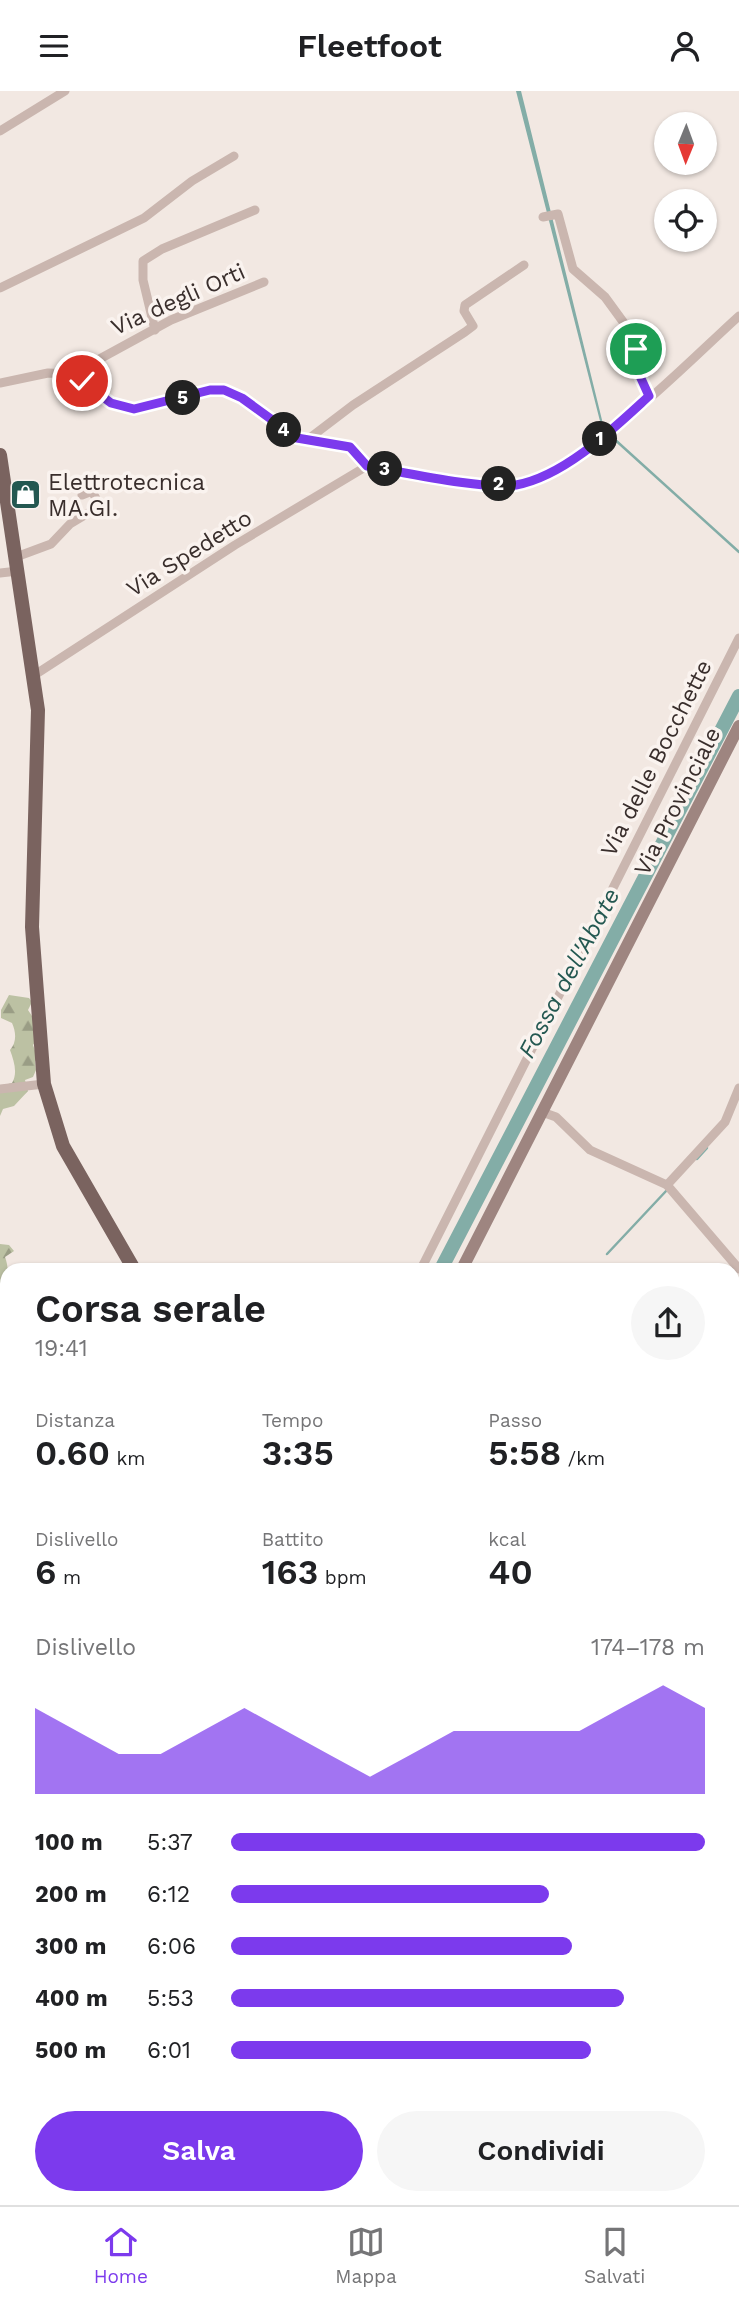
<!DOCTYPE html>
<html lang="it">
<head>
<meta charset="utf-8">
<style>
  :root { --surface:#fff; --page:#f6f6f6; --text:#202124; --muted:#757577; --line:#e0e0e0; --accent:#7c3aed }
  body { margin:0; font-family:"Work Sans",sans-serif; background:var(--page); color:var(--text); height:100vh; display:flex; flex-direction:column; font-size:26px; white-space:nowrap }
  * { box-sizing:border-box; margin:0 }
  p { font-size:23px; color:var(--muted) }
  .icon { flex:none; width:38px; height:38px; fill:none; stroke:currentColor; stroke-width:2; stroke-linecap:round; stroke-linejoin:round }
  .map { position:relative; flex:1; overflow:hidden }
  .panel { position:absolute; left:0px; top:1172px; width:740px; height:942px; display:flex; flex-direction:column; background:var(--surface); border-radius:21px 21px 0 0; box-shadow:0 2px 5px #0004 }
  .panel>* { flex:none }
  .needle { width:46px; rotate:181deg }
  .controls { position:absolute; left:654px; top:21px; display:grid; gap:14px }
  .controls a { display:grid; place-items:center; width:63px; height:63px; border-radius:50%; background:var(--surface); box-shadow:0 2px 5px #0004; font-size:35px }
  .pin { position:absolute; display:grid; place-items:center; width:60px; height:60px; color:#fff; margin:-30px; border:4px solid #fff; border-radius:50%; box-shadow:0 2px 7px #0007 }
  .km { position:absolute; width:35px; height:35px; margin:-18px; border-radius:50%; background:#222; color:#fff; font-size:19px; line-height:35px; text-align:center }
  .round { display:grid; place-items:center; flex:none; width:74px; height:74px; border-radius:37px; background:var(--page) }
  .headline { display:flex; align-items:center; justify-content:space-between; height:119px; padding:0 35px }
  h1 { font-size:38px; font-weight:600; line-height:52px }
  .stats { display:grid; grid-template-columns:repeat(3,1fr); gap:10px; height:119px; padding:7px 35px }
  .stats div { display:grid; align-content:center }
  .stats b { font-size:35px; font-weight:600 }
  .stats small { font-size:19px; font-weight:400 }
  .stats p { font-size:19px }
  .chart { height:196px; padding:14px 35px }
  .chart p { display:flex; justify-content:space-between }
  .chart svg { width:100%; height:126px; margin-top:7px; fill:var(--accent); opacity:.7 }
  .action { display:flex; gap:14px; margin-top:auto; padding:14px 35px }
  .action a { flex:1; height:80px; border-radius:42px; background:var(--accent); color:#fff; font-size:28px; font-weight:600; line-height:80px; text-align:center }
  .action a+a { background:var(--page); color:var(--text) }
  ul { padding:0 35px; list-style:none; font-size:23px }
  li { display:grid; grid-template-columns:112px 84px 1fr; align-items:center; height:52px }
  li i { height:18px; border-radius:9px; background:var(--accent) }
  header { display:flex; justify-content:space-between; align-items:center; height:91px; padding:0 35px; background:var(--surface); font-size:32px; font-weight:600 }
  .menu { display:flex; justify-content:space-around; align-items:center; height:98px; border-top:2px solid var(--line); background:var(--surface); font-size:19px; color:var(--muted) }
  .menu a { display:grid; justify-items:center; gap:4px }
  .menu .on { color:var(--accent) }
  .map>svg:first-child { display:block }
  .forest { fill:url(#forest-firs) }
  .water { fill:#83ada7 }
  .lines { fill:none; stroke-linecap:round; stroke-linejoin:round }
  .stream { stroke:#83ada7; stroke-width:2.5 }
  .river { stroke:#83ada7; stroke-width:14 }
  .minor { stroke:#cab6af; stroke-width:9 }
  .secondary { stroke:#9e8580; stroke-width:12 }
  .primary { stroke:#7a635f; stroke-width:14 }
  .route-casing { stroke:#fff; stroke-width:14 }
  .route { stroke:#7c3aed; stroke-width:9 }
  .labels { text-anchor:middle; stroke-width:7; stroke-linejoin:round; paint-order:stroke }
  .street-label { font-size:23px; fill:#392e2c; stroke:#faf3ef }
  .poi-label { font-size:23px; fill:#392e2c; stroke:#faf3ef; text-anchor:start }
  .water-label { font-size:24px; font-style:italic; fill:#245851; stroke:#faf3ef }
</style>
</head>
<body>
<header><svg class="icon" aria-label="menu" viewBox="0 0 24 24"><path d="M4 6h16M4 12h16M4 18h16"/></svg>Fleetfoot<svg class="icon" aria-label="person" viewBox="0 0 24 24"><circle cx="12" cy="8" r="4"/><path d="M4 21q1-7 8-7t8 7"/></svg></header>
<div class="map">
<svg width="739" height="2114" viewBox="0 0 739 2114">
  <defs>
    <pattern id="forest-firs" width="22" height="20" patternUnits="userSpaceOnUse" patternTransform="scale(1.75)"><rect width="22" height="20" fill="#bcc1a3"/><path d="M5 1l3.5 6h-7zM16 11l3.5 6h-7z" fill="#9a9d85"/></pattern>
  </defs>
  <rect width="100%" height="100%" fill="#f2e8e2"/>
  <!-- forest -->
  <g class="forest">
    <path d="M9,904L29,907L32,911L28,919L34,928L36,950L33,954L38,968L35,970L36,979L33,986L25,989L28,1000L14,1015L3,1018L0,1025V995L12,992C18,982 14,970 10,959C17,951 16,941 12,932L1,927V919Z"/>
    <path d="M0,1153L9,1154L14,1160L5,1166C11,1181 7,1211 7,1229L6,1224L0,1221Z"/>
  </g>
  <!-- water -->
  <path class="water" d="M516,0H521L525,16L603,333L612,346L602,338Z"/>
  <g class="lines">
    <!-- stream -->
    <g class="stream">
      <path d="M612,346L739,461"/>
      <path d="M697,1068L707,1057"/>
      <path d="M607,1163L667,1099"/>
      <path d="M0,1512L7,1511"/>
      <path d="M733,1783L739,1778"/>
      <path d="M393,2114L401,2107"/>
      <path d="M597,2114L621,2107"/>
    </g>
    <!-- river -->
    <g class="river">
      <path d="M440,1180L739,605"/>
      <path d="M0,1996L7,1984"/>
    </g>
    <!-- minor -->
    <g class="minor">
      <path d="M0,40L65,0"/>
      <path d="M543,126L558,123L573,178L605,206L632,243L639,283L649,305"/>
      <path d="M0,197L144,127L192,90L234,65"/>
      <path d="M155,239L143,189V170L162,158L255,119"/>
      <path d="M72,283L171,229L264,191"/>
      <path d="M0,292L48,282L72,283L111,312L134,318L210,299H224L242,307L297,347L350,356L367,375"/>
      <path d="M307,349L353,314L465,241L473,235L464,220L465,214L524,174"/>
      <path d="M367,375C406,381 478,398 515,394C577,386 690,269 739,225"/>
      <path d="M16,466L51,453L70,433L100,415L92,400L82,404"/>
      <path d="M0,482L18,480"/>
      <path d="M33,585L235,454L367,375"/>
      <path d="M0,998L44,993"/>
      <path d="M542,1021L556,1026L590,1059L667,1094L739,1178"/>
      <path d="M667,1094L725,1031L739,997"/>
      <path d="M420,1180L739,547"/>
      <path d="M0,1689L7,1680"/>
      <path d="M685,2114L704,2109L739,2113"/>
    </g>
    <!-- secondary -->
    <g class="secondary">
      <path d="M461,1180L739,635"/>
      <path d="M733,1660L739,1654"/>
      <path d="M0,2041L7,2029"/>
      <path d="M264,2114L272,2107"/>
    </g>
    <!-- primary -->
    <g class="primary">
      <path d="M0,364L38,619L32,836L44,993L63,1055L135,1180"/>
      <path d="M733,2090L739,2096"/>
    </g>
  </g>
  <g class="lines">
    <defs>
      <path id="route" d="M82,290L111,312L134,318L210,299H224L242,307L297,347L350,356L367,375C403,381 483,399 516,394C565,385 614,337 649,305L639,283L636,258"/>
    </defs>
    <!-- route casing -->
    <use href="#route" class="route-casing"/>
    <!-- route -->
    <use href="#route" class="route"/>
  </g>
  <!-- icons -->
  <defs>
    <symbol id="shop-square" viewBox="-11 -11 22 22"><rect x="-9" y="-9" width="18" height="18" rx="4" fill="#245851" stroke="#faf3ef"/><path d="M-5-2.5h2.3a2.7 3.5 0 0 1 5.4 0H5L5.5 6h-11ZM-1.5-2.5h3a1.5 2.3 0 0 0-3 0Z" fill="#fff"/></symbol>
  </defs>
  <g fill-rule="evenodd">
    <use href="#shop-square" x="8" y="386" width="35" height="35"/>
  </g>
  <g class="labels">
    <!-- street labels -->
    <g class="street-label">
      <text transform="translate(178 208) rotate(-24)" y="8">Via degli Orti</text>
      <text transform="translate(189 462) rotate(-32)" y="8">Via Spedetto</text>
      <text transform="translate(656 667) rotate(-63)" y="8">Via delle Bocchette</text>
      <text transform="translate(677 710) rotate(-63)" y="8">Via Provinciale</text>
    </g>
    <!-- poi labels -->
    <g class="poi-label">
      <text x="48" y="399">Elettrotecnica<tspan x="48" dy="26">MA.GI.</tspan></text>
    </g>
    <!-- water labels -->
    <g class="water-label">
      <text transform="translate(569 882) rotate(-62)" y="8">Fossa dell'Abate</text>
    </g>
  </g>
</svg>
<div class="controls">
<a><svg class="needle" viewBox="-14 -14 28 28"><path d="M0-13l5 13h-10z" fill="#e53935"/><path d="M0 13l5-13h-10z" fill="#757577"/></svg></a>
<a><svg class="icon" aria-label="locate" viewBox="0 0 24 24"><circle cx="12" cy="12" r="6"/><path d="M12 2v4M12 18v4M2 12h4M18 12h4"/></svg></a>
</div>
<div class="pin" style="left:636px;top:258px;background:#1e9e55"><svg class="icon" aria-label="arrive" viewBox="0 0 24 24"><path d="M6 21V4h12l-3 4 3 4H6"/></svg></div>
<div class="pin" style="left:82px;top:290px;background:#d93025"><svg class="icon" aria-label="check" viewBox="0 0 24 24"><path d="M5 12l5 5 9-10"/></svg></div>
<b class="km" style="left:600px;top:348px">1</b>
<b class="km" style="left:499px;top:393px">2</b>
<b class="km" style="left:385px;top:378px">3</b>
<b class="km" style="left:284px;top:339px">4</b>
<b class="km" style="left:183px;top:307px">5</b>
<section class="panel">
<div class="headline"><div><h1>Corsa serale</h1><p>19:41</p></div><a class="round"><svg class="icon" aria-label="share" viewBox="0 0 24 24"><path d="M12 15V3M7 8l5-5 5 5M5 13v7h14v-7"/></svg></a></div>
<div class="stats">
<div><p>Distanza</p><b>0.60<small> km</small></b></div>
<div><p>Tempo</p><b>3:35</b></div>
<div><p>Passo</p><b>5:58<small> /km</small></b></div>
</div>
<div class="stats">
<div><p>Dislivello</p><b>6<small> m</small></b></div>
<div><p>Battito</p><b>163<small> bpm</small></b></div>
<div><p>kcal</p><b>40</b></div>
</div>
<div class="chart"><p><span>Dislivello</span>174–178 m</p>
<svg viewBox="0 0 160 44" preserveAspectRatio="none"><path d="M0 44V14L10 22L20 30L30 30L40 22L50 14L60 22L70 30L80 38L90 30L100 22L110 22L120 22L130 22L140 14L150 6L160 14V44z"/></svg>
</div>
<ul>
<li><b>100 m</b>5:37<i style="width:100%"></i></li>
<li><b>200 m</b>6:12<i style="width:67%"></i></li>
<li><b>300 m</b>6:06<i style="width:72%"></i></li>
<li><b>400 m</b>5:53<i style="width:83%"></i></li>
<li><b>500 m</b>6:01<i style="width:76%"></i></li>
</ul>
<div class="action"><a>Salva</a><a>Condividi</a></div>
</section>
</div>
<nav class="menu">
<a class="on"><svg class="icon" aria-label="home" viewBox="0 0 24 24"><path d="M3 11l9-7 9 7M6 9v11h12V9"/></svg>Home</a>
<a><svg class="icon" aria-label="map" viewBox="0 0 24 24"><path d="M3 6l6-2 6 2 6-2v14l-6 2-6-2-6 2zM9 4v14M15 6v14"/></svg>Mappa</a>
<a><svg class="icon" aria-label="saved" viewBox="0 0 24 24"><path d="M7 4h10v16l-5-4-5 4z"/></svg>Salvati</a>
</nav>
</body>
</html>
